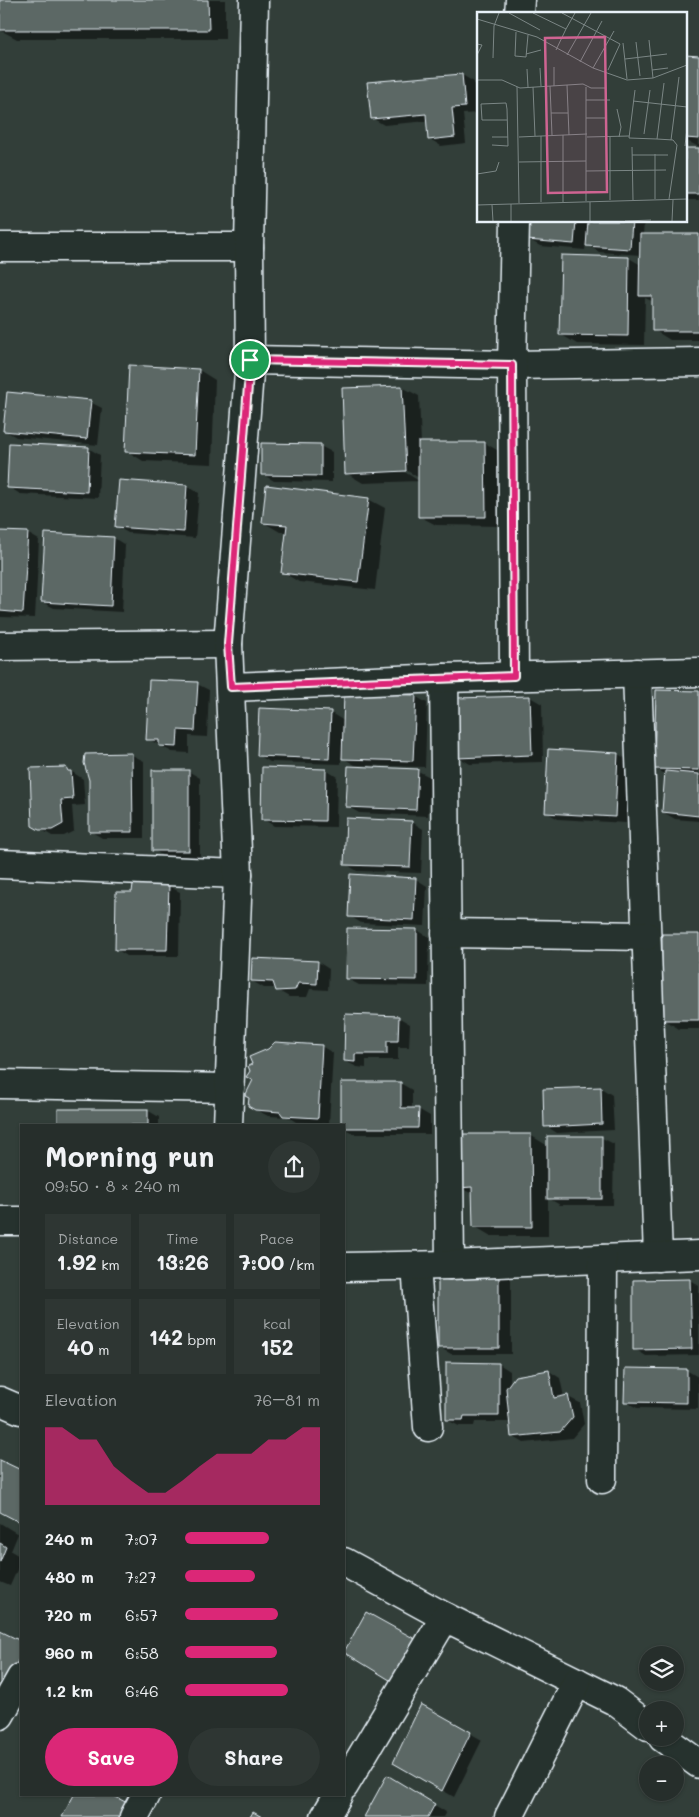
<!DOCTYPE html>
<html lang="en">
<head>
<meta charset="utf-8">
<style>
  :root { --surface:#262e2b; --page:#2e3633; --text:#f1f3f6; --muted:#a4a8a9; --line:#424a47; --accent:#db2777 }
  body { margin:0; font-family:Mali,sans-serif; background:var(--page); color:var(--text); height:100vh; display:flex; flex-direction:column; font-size:19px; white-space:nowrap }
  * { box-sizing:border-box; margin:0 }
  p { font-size:16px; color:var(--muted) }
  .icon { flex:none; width:28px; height:28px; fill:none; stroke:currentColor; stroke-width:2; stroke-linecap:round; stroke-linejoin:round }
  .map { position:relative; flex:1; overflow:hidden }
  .details { position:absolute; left:20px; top:1124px; width:325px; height:672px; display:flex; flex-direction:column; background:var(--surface); border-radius:0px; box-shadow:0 1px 4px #0004,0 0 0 1px var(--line) }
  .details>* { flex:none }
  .tools { position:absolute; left:639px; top:1646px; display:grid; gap:10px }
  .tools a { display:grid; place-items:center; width:45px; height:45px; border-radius:50%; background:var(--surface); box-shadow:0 1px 4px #0004,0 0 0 1px var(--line); font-size:25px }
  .pin { position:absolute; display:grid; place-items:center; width:42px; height:42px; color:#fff; margin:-21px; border:2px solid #fff; border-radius:50%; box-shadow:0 1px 5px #0007 }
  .round { display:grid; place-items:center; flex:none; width:52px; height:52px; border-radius:26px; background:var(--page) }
  .head { display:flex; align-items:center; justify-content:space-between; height:85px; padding:0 25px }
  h1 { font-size:28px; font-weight:800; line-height:38px }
  .stats { display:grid; grid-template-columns:repeat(3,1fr); gap:8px; height:85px; padding:5px 25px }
  .stats div { display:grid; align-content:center; border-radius:0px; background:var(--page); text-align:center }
  .stats b { font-size:21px; font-weight:800 }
  .stats small { font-size:14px; font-weight:400 }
  .stats p { font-size:14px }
  .chart { height:140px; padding:10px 25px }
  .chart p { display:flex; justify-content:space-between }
  .chart svg { width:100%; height:90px; margin-top:5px; fill:var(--accent); opacity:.7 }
  .button { display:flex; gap:10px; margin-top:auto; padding:10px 25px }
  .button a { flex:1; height:58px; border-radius:30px; background:var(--accent); color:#fff; font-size:20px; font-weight:800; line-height:58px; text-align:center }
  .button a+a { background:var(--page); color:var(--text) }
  ul { padding:0 25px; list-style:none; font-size:16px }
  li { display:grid; grid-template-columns:80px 60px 1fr; align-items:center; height:38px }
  li i { height:12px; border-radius:6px; background:var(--accent) }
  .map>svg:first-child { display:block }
  .shadow { fill:#0007 }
  .building { fill:#5c6865; stroke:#e8f1f8 }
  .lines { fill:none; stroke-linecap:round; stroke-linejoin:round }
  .street-casing { stroke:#e8f1f8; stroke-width:31 }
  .street { stroke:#26332d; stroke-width:28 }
  .route-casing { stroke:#fff; stroke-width:10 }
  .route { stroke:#db2777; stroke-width:6 }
  .inset-road { fill:none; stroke:#7b8685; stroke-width:1 }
  .view { fill:#cf6492; fill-opacity:0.15; stroke:#cf6492; stroke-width:2.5 }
  .inset-edge { fill:none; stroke:#e8f1f8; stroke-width:2.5 }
</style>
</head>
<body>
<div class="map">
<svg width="699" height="1817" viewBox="0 0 699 1817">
  <rect width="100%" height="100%" fill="#323e39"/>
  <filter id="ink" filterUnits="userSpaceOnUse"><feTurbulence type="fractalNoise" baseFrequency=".02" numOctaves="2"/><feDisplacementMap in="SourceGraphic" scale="10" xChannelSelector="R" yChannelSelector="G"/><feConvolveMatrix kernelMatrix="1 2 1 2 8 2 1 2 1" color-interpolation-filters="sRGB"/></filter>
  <g filter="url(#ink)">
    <!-- shadow -->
    <g class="shadow">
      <path d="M0,0H225V39H17L0,30Z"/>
      <path d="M685,56L699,57V147L685,140Z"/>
      <path d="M462,75L474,82L477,113L463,114L466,143L441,146L430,139L428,121L384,125L372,118L369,83Z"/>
      <path d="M685,149L699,150V200H685Z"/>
      <path d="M530,221H642L644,222L643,235H699V340H670L654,330V302L645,298L644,345L577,344L560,334L562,257L629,258L641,265V255L599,252L586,244L585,250L540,246L528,239Z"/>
      <path d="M199,370L215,380L212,464L143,461L127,451Z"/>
      <path d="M402,387L419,396L421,443H485L502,453V526L436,525L419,516V478L401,467L400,469L419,481L363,483L346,473L343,389Z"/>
      <path d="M90,402L102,408L98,445L16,437L4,430Z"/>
      <path d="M320,446L332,452V482L274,481L262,474Z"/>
      <path d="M88,448L100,455L98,498L20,494L9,487Z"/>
      <path d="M120,481L187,486L199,493L195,538L128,533L116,526Z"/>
      <path d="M368,499L385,508L375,590L299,582L282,572L287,532H280L263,522Z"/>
      <path d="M0,532L27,533L39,540L35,618L0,617Z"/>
      <path d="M114,538L125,545L122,612L54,608L42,602Z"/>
      <path d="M197,684L209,690L207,737L189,736V753L172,752L148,739Z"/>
      <path d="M699,693V821L675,819L663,812L666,775L655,768Z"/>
      <path d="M415,696L427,703L425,767L355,765L341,757V764L270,762L258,755L331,713L344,721Z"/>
      <path d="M530,697L542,704L543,762L470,764L458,757Z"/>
      <path d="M618,754L630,761L626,823L558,819L546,812Z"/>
      <path d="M132,755L144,761V838H102L90,831Z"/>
      <path d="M349,767L418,771L430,777L428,816L359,813L347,806Z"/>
      <path d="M66,768L83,779L85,805L72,806L74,831L64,836H52L34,825Z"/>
      <path d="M326,770L337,777L336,827L274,826L263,819Z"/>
      <path d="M188,771L200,778V857H165L153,850Z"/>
      <path d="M412,822L423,829L421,873L357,871L346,864Z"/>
      <path d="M416,879L427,886L425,926L361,923L350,916Z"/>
      <path d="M168,886L180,892L179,956H127L116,949L134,893Z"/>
      <path d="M417,930L429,937L428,986L359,985L348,979Z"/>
      <path d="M699,936V1029H679L663,1019Z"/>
      <path d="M318,962L329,969L328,990L310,989L307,997H289L277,990L276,988H264L252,981Z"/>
      <path d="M398,1017L410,1024L409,1047H398V1060H366V1068L357,1067L345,1061Z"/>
      <path d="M321,1046L333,1053L329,1124L296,1122L288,1117L268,1116L249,1106L254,1080Z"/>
      <path d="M400,1083L412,1090V1109H418L430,1116V1134H354L344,1128L342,1125Z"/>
      <path d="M601,1088L612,1095L614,1130L557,1133L546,1126Z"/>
      <path d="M147,1110L159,1117V1125H59Z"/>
      <path d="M530,1135L548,1146L602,1138L614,1144L613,1205H560L548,1198V1236H491L474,1226V1195L459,1187Z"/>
      <path d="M499,1271L511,1277V1354H451L439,1347Z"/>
      <path d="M690,1280L699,1286V1355L646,1356L635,1349Z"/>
      <path d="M499,1364L510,1371V1384L549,1371L560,1378L564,1397H568L580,1403L584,1424L572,1438L524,1443L512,1436L511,1422H475L474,1426H459L447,1420Z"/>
      <path d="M686,1370L698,1377V1409L637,1408L626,1402Z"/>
      <path d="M0,1461L21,1472V1523L0,1512Z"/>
      <path d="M0,1523L18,1534L11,1551L21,1557V1561L10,1586L0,1582Z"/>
      <path d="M0,1632L21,1642V1695L0,1734Z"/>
      <path d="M422,1706L482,1740L454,1797L394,1762Z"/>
      <path d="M388,1777L446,1812L443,1817H365Z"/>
    </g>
    <!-- building -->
    <g class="building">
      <path d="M0,0H208L209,30H0Z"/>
      <path d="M685,55L699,56V139L685,138Z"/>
      <path d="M462,74L465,107L452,108L455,137L428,140L426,114L371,119L367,82Z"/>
      <rect x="685" y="148" width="14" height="46"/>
      <path d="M529,221H576L574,244L527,240Z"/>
      <path d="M588,221H632L630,249L586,246Z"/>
      <path d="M640,234H699V331H652V296H639Z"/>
      <path d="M561,255L629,257L628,336L559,335Z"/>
      <path d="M129,365L199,369L195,455L125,452Z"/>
      <path d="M402,386L406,471L345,474L342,388Z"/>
      <path d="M7,392L91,400L87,439L3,431Z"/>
      <path d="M418,442H485L486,517H418Z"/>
      <path d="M9,443L89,447L87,492L7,488Z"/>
      <path d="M261,443L321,444V476L261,475Z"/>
      <path d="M119,480L187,485L184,532L115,527Z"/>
      <path d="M266,485L369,498L358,582L281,573L287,525L262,523Z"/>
      <path d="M0,531L28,532L23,613L0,611Z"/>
      <path d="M45,533L114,537L111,606L41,602Z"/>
      <path d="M149,680L198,682L195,731L178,730L177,747L159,746V740H146Z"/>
      <path d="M656,690L699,691V770L654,769Z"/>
      <path d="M344,693L416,695L413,761L342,759Z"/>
      <path d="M530,696L532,755L457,758L456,698Z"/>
      <path d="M259,708L331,711L329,759L257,756Z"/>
      <path d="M548,749L618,753L615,817L545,813Z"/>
      <path d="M132,753L133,832H89V780L84,763L85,754Z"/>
      <path d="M348,766L418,769L416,810L346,807Z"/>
      <path d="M66,767L68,771H71L73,799L61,800L63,824L52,830H39L32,826L30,768Z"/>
      <path d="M262,767L326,769L325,821L261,820Z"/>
      <rect x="152" y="770" width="37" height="81"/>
      <path d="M665,771L699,774V816L662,812Z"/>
      <path d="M346,818L412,821L410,867L344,865Z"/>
      <path d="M350,874L416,878L414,920L348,917Z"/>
      <path d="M133,884H169L167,950H115L116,892H132Z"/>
      <path d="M347,928L417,929V980L346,979Z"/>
      <path d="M662,934H699V1020H661Z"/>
      <path d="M252,958L318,961L317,984L298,983L295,990L276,991L273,982L251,981Z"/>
      <path d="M345,1014L399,1016L398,1041H387V1054H355V1062L344,1061Z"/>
      <path d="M275,1042L322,1045L318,1118L283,1116L280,1112L255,1110L248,1106L249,1098L245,1096L253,1080L246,1077L250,1071L248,1066L252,1064L249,1057L268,1049Z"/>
      <path d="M341,1082H401V1108H419L418,1128H344V1125H341Z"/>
      <path d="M601,1087L602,1124L544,1127L543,1089Z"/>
      <rect x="58" y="1109" width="90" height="16"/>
      <path d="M457,1134H531L532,1227H473L472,1187L458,1188Z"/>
      <rect x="547" y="1136" width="55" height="63"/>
      <path d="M499,1269V1348H438V1273Z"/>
      <path d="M690,1279L692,1349L633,1350V1280Z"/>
      <path d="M446,1362L499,1363V1416H464L463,1420H446Z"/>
      <path d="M625,1368L687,1369V1403L624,1402Z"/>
      <path d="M549,1370L554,1398L568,1395L573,1417L560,1432L511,1437L506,1388L515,1376Z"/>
      <path d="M0,1460L21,1470V1523L0,1512Z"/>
      <path d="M0,1543L6,1547L0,1562Z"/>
      <path d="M366,1612L415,1639L393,1682L344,1652Z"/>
      <path d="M0,1631L21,1641V1655L0,1694Z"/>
      <path d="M421,1704L471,1732L442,1791L393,1763Z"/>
      <path d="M387,1775L435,1804L428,1817H364Z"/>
      <path d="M74,1795H112L131,1805L125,1817H62Z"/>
      <path d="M253,1812L262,1817H250Z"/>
    </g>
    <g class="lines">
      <defs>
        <g id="street">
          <path d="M519,14L520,0"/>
          <path d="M0,247H249"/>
          <path d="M250,360L512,365L699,362"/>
          <path d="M0,646L228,644"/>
          <path d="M637,673L658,1257"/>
          <path d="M514,676L512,365L515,221"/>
          <path d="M444,678L450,1265"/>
          <path d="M231,687L444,678L699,672"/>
          <path d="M0,864L238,874"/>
          <path d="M446,933L646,936"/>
          <path d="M0,1084L230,1088"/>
          <path d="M228,1125L238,874L228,644L250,360L249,247L254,0"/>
          <path d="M0,1221H21"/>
          <path d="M416,1266L428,1427"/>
          <path d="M344,1267L450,1265L699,1255"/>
          <path d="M0,1401L21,1410"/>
          <path d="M602,1479L603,1259"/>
          <path d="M344,1562L445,1617L615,1701L648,1726"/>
          <path d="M0,1715L21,1678"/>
          <path d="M663,1738L699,1764"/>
          <path d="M344,1786L445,1617"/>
          <path d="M134,1817L146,1795"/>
          <path d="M325,1817L338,1795"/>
          <path d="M509,1817L577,1682"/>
        </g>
      </defs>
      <!-- street casing -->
      <use href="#street" class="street-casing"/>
      <!-- street -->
      <use href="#street" class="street"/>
    </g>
  </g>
  <g class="lines" filter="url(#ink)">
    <defs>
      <path id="route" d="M250,360L512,365L514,676L231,687L228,644Z"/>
    </defs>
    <!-- route casing -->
    <use href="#route" class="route-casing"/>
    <!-- route -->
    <use href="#route" class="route"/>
  </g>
  <!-- overview -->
  <g transform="translate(477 12)">
    <rect width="210" height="210" fill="#323e39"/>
    <path class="inset-road" d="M32,1L63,18M56,1L89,17L98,1M85,1L143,32L131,58M0,7L60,25L116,56L150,68L176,66L210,53M39,20L38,44L49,45L51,23M172,28L176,66M159,30L163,64M146,31L150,67M0,32L5,33L0,43M79,38L89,17M49,42L64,38M90,43L114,1M16,46L17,14L22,1M148,47L190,42M103,50L125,9M77,55V74M63,56L64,74M116,56L137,19M50,57L51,75M175,58L191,56M0,68H25L43,76L106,72L114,76H129M187,71L180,127L196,128L200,133L192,187M90,73L92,123M73,74L75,123M40,75L42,191M56,75L58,124M158,78L152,126L180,127M109,88H133M156,89L210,95M140,97L144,115L142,125M74,101H91M109,106H130M167,122L173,78M86,123V190M15,125H31M42,125L110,122M110,125L152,124M133,125V188M194,128L202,65M15,133L31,134L30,97L29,91L4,92L5,108H30M208,134L210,116M155,135L156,188M178,142V187M155,143H191M42,150L109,149M109,159L189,158M0,162L19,159L22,150M109,189V75M64,190V124M113,190V209M34,192V209M0,193L210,187M15,193L16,209M148,209L174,208M195,209L196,188"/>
    <path class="view" d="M128,25L130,180L71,181L68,26Z"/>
    <rect width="210" height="210" class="inset-edge"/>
  </g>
</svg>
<div class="tools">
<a><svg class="icon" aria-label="layers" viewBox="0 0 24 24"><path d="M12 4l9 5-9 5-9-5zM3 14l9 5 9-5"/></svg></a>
<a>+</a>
<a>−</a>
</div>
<div class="pin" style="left:250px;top:360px;background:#1e9e55"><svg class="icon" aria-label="arrive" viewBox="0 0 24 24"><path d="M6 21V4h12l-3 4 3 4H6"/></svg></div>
<section class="details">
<div class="head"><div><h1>Morning run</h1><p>09:50 · 8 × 240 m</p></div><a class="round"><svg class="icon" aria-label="share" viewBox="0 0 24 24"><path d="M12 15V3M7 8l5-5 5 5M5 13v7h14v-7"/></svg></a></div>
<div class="stats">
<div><p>Distance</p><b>1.92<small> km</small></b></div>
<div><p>Time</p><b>13:26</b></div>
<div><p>Pace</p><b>7:00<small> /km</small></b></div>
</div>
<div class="stats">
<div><p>Elevation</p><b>40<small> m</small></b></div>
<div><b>142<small> bpm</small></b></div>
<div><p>kcal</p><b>152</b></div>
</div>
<div class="chart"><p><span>Elevation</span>76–81 m</p>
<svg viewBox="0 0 160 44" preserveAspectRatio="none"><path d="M0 44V6L10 6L20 12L30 12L40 25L50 32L60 38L70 38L80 32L90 25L100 19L110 19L120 19L130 12L140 12L150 6L160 6V44z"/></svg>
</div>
<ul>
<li><b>240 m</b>7:07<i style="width:62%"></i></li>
<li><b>480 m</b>7:27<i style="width:52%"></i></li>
<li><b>720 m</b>6:57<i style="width:69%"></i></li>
<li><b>960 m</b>6:58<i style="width:68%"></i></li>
<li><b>1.2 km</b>6:46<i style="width:76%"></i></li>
</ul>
<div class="button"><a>Save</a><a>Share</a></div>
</section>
</div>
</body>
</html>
